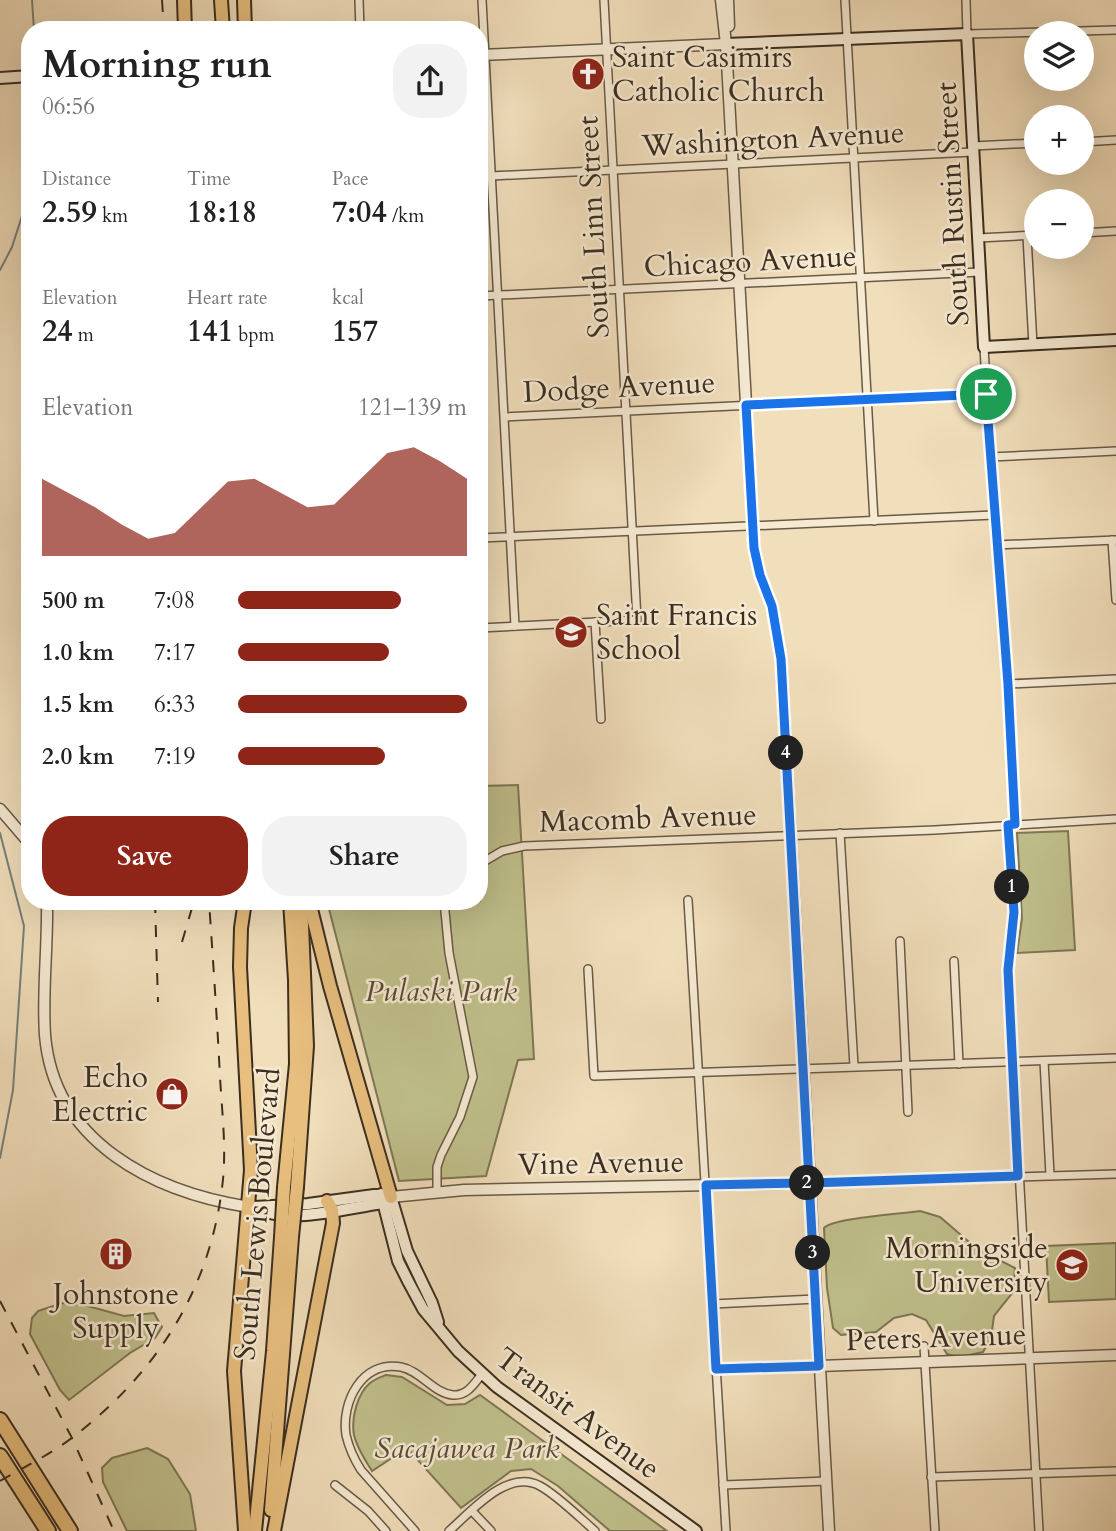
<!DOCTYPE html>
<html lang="en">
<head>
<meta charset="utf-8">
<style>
  :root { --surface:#fff; --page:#f2f2f2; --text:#222; --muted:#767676; --accent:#8f2418 }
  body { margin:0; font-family:Cardo,serif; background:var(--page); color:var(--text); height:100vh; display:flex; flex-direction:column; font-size:26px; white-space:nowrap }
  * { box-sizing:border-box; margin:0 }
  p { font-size:23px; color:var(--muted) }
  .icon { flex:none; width:38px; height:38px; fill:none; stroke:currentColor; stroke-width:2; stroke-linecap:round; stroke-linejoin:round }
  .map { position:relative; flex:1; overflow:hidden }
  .details { position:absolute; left:21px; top:21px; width:467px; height:889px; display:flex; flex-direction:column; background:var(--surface); border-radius:28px; box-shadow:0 7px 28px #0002 }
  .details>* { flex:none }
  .controls { position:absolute; left:1024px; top:21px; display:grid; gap:14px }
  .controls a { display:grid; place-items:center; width:70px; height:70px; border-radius:50%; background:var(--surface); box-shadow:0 7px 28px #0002; font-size:35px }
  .pin { position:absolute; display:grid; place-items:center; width:60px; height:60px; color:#fff; margin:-30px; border:4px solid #fff; border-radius:50%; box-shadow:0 2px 7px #0007 }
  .km { position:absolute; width:35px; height:35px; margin:-18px; border-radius:50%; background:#222; color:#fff; font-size:19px; line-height:35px; text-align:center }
  .round { display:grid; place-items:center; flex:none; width:74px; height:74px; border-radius:28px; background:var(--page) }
  .overview { display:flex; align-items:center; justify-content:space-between; height:119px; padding:0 21px }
  h1 { font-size:38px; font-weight:700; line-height:52px }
  .metrics { display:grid; grid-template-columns:repeat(3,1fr); gap:10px; height:119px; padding:7px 21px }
  .metrics div { display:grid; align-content:center }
  .metrics b { font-size:30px; font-weight:700 }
  .metrics small { font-size:19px; font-weight:400 }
  .metrics p { font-size:19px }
  .chart { height:196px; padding:14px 21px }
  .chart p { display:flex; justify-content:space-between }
  .chart svg { width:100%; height:126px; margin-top:7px; fill:var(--accent); opacity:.7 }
  .button { display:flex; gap:14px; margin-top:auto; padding:14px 21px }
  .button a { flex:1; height:80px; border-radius:28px; background:var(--accent); color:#fff; font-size:28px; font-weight:700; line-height:80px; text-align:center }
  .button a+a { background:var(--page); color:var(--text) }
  ul { padding:0 21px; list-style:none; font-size:23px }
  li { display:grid; grid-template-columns:112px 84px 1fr; align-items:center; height:52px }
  li i { height:18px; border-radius:9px; background:var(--accent) }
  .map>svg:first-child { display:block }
  .green { fill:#c0c08c; stroke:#7e7756; stroke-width:2 }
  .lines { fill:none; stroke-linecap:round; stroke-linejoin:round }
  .stream { stroke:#76827c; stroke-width:2 }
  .minor-casing { stroke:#685a47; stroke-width:10 }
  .tertiary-casing { stroke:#685a47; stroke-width:13 }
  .secondary-casing { stroke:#3b2e20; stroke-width:14 }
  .primary-casing { stroke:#3b2e20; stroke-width:16 }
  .motorway-casing { stroke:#3b2e20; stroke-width:18 }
  .minor { stroke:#f6ead3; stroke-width:7 }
  .tertiary { stroke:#f6ead3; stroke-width:10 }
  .secondary { stroke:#f6ead3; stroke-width:10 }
  .primary { stroke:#e8bf7e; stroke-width:12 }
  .motorway { stroke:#e8bf7e; stroke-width:14 }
  .rail { stroke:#3b2e20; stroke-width:2; stroke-dasharray:12 12; stroke-linecap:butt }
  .primary-bridge-casing { stroke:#3b2e20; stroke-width:16; stroke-linecap:butt }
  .primary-bridge { stroke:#e8bf7e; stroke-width:12 }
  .route-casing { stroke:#fff; stroke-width:14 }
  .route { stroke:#1a73e8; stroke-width:9 }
  .labels { text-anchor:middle; stroke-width:5; stroke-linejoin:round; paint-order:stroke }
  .poi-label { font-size:30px; fill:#3b2e20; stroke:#f6ead3; text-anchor:start }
  .street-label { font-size:30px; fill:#3b2e20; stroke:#f6ead3 }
  .park-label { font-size:30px; font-style:italic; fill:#564b36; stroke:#f6ead3 }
</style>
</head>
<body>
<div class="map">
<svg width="1116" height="1531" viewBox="0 0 1116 1531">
  <rect width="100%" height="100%" fill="#f1debb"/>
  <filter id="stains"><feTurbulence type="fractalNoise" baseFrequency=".00286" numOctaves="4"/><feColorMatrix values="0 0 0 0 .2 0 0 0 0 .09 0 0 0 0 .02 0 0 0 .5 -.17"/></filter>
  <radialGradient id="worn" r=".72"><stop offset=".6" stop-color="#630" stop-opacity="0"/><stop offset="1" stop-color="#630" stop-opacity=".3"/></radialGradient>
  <!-- green -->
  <g class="green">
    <path d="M518,785L534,1059L518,1060L486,1176L399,1181L327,901H480V786Z"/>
    <path d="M1068,831L1075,950L1017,953L1022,918L1017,833Z"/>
    <path d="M920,1211L940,1217L976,1248L1015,1268L1013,1292L994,1316L991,1338L983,1352L960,1357L947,1354L926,1320L912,1314L894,1318L876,1332L841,1335L833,1328L827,1288L824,1228C833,1218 901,1214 920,1211Z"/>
    <path d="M1116,1243V1299L1049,1302L1046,1246Z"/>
    <path d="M62,1303L84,1305L124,1316L154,1313L162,1327L155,1338L130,1353L69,1400L60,1390L30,1334L32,1318L38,1311Z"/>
    <path d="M386,1375L402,1377L447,1405L465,1404L480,1395L667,1531H610L558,1486L531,1469L511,1471L461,1508L407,1448L372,1471C365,1460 357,1448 354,1435C351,1419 357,1394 370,1383C375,1379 381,1377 386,1375Z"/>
    <path d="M147,1448L168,1459L190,1494L196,1531H127L103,1482L102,1468L112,1458Z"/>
  </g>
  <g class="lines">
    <!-- stream -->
    <g class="stream">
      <path d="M32,0L34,30"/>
      <path d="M0,270L12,247L30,191"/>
      <path d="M0,833L24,926L13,1090L0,1158"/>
    </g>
    <defs>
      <g id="minor">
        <path d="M359,0L360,30"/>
        <path d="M482,0L515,626"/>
        <path d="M845,0L874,521"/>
        <path d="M966,0L967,34L1116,30"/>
        <path d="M1082,142L1116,140"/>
        <path d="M973,146L1036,143"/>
        <path d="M491,176L973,152"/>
        <path d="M1082,233L1116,231"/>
        <path d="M1027,236L1033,345"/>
        <path d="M978,238L1036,235"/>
        <path d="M480,296L980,272"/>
        <path d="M984,347C993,506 1007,665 1015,824"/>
        <path d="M505,417L986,394"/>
        <path d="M990,457L1116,451"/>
        <path d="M480,538L994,515"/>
        <path d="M1112,540L1116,600"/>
        <path d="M996,545L1116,540"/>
        <path d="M595,622L601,719"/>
        <path d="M480,628L637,620L604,0"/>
        <path d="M1008,684L1116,679"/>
        <path d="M1008,825L1014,912L1008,970L1039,1531"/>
        <path d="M840,833L854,1066"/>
        <path d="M480,864L502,851L524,846L935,830L1116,819"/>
        <path d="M688,900L726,1531"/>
        <path d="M900,941L908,1112"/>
        <path d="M954,961L959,1064"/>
        <path d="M588,969L594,1076L1116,1058"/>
        <path d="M1044,1061L1050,1175"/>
        <path d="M810,1183L1116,1174"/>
        <path d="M437,1192V1167L441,1155L460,1117L473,1077L449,953L444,901"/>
        <path d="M713,1304L816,1299"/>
        <path d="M924,1346L935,1531"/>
        <path d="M716,1369L819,1366"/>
        <path d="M931,1477L1116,1471"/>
        <path d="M335,1485L368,1511L386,1531"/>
        <path d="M723,1485L827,1481"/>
        <path d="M472,1511L491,1531"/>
        <path d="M415,1531L361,1470C354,1459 349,1448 346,1435C341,1402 362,1360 401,1367C421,1371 433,1393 453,1395C467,1396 474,1384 482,1374"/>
        <path d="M449,1531C471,1512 507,1468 540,1486C557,1495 580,1518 595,1531"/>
      </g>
      <g id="tertiary">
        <path d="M721,0L726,44L754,548L760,575L772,606L781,659L829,1531"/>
        <path d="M728,0L729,26"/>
        <path d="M480,55L726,44"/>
        <path d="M0,809L30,844"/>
        <path d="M47,901C48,946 42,991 45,1035C54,1143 154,1192 249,1207"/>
        <path d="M391,1197L464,1190L810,1183"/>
        <path d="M819,1366L1116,1355"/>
      </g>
      <g id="secondary">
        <path d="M726,44L967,34L984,347L1116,340"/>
        <path d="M0,78L30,76"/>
        <path d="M381,1194L398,1261L409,1283L423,1309L458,1351L497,1387L696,1531"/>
        <path d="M391,1197L407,1251L432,1303L438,1322"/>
        <path d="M249,1207C291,1225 340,1209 383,1203L387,1201"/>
        <path d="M252,1207L308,1204L374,1195H385"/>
      </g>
      <g id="primary">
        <path d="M184,0L185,30"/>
        <path d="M221,0L223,30"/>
        <path d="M244,0L245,30"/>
        <path d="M309,901L330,986L391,1197"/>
        <path d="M284,1187L296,1064L295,980L290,901"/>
        <path d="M297,1187L307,1046L301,901"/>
        <path d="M271,1510L292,1237"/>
        <path d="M245,1531L234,1371L251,1170L240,967L241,928L245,901"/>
        <path d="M255,1531L273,1351L281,1237"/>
        <path d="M274,1531L333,1223L332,1210L327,1201"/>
      </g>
      <g id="motorway">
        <path d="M0,1420L70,1531"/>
        <path d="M0,1456L48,1531"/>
      </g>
    </defs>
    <!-- minor casing -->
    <use href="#minor" class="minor-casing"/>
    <!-- tertiary casing -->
    <use href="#tertiary" class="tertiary-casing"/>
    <!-- secondary casing -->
    <use href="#secondary" class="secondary-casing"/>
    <!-- primary casing -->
    <use href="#primary" class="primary-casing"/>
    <!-- motorway casing -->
    <use href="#motorway" class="motorway-casing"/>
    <!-- minor -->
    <use href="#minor" class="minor"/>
    <!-- tertiary -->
    <use href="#tertiary" class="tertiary"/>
    <!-- secondary -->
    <use href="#secondary" class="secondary"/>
    <!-- primary -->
    <use href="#primary" class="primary"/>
    <!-- motorway -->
    <use href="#motorway" class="motorway"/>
    <!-- rail -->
    <g class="rail">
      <path d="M162,0L164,30"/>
      <path d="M155,901L158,1002"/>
      <path d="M182,942L194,901"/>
      <path d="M0,1301L72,1438L114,1531"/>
      <path d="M0,1481C26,1466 53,1453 77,1434C157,1371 209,1291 222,1188C227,1152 222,1113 220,1077C217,1018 213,960 209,901"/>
    </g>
    <defs>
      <g id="primary-bridge">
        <path d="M281,1237L284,1187"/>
        <path d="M292,1237L297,1187"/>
      </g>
    </defs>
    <!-- primary-bridge casing -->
    <use href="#primary-bridge" class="primary-bridge-casing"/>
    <!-- primary-bridge -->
    <use href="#primary-bridge" class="primary-bridge"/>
  </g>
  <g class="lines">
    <defs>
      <path id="route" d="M986,394L1008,684L1015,824L1008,825L1014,912L1008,970L1018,1176L810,1183H801L706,1185L716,1369L819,1366L781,659L772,606L760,575L754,548L746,405L986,394"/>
    </defs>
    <!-- route casing -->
    <use href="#route" class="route-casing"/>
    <!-- route -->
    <use href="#route" class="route"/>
  </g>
  <!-- icons -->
  <defs>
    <symbol id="church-disc" viewBox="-11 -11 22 22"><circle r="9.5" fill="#8f2418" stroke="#f6ead3"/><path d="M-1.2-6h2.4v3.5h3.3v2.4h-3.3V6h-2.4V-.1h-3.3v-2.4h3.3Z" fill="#fff"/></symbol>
    <symbol id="school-disc" viewBox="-11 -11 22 22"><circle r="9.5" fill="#8f2418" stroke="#f6ead3"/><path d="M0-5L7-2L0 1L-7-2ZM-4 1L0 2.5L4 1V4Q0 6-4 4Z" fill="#fff"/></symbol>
    <symbol id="shop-disc" viewBox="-11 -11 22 22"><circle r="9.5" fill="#8f2418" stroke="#f6ead3"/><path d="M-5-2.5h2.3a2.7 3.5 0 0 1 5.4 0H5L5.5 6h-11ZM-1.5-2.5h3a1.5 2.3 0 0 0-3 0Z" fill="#fff"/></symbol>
    <symbol id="building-disc" viewBox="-11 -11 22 22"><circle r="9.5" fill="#8f2418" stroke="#f6ead3"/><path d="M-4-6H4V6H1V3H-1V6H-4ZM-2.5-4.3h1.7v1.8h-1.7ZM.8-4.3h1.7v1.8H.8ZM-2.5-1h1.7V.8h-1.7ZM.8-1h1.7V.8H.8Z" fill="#fff"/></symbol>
    <symbol id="university-disc" viewBox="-11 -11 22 22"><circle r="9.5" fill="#8f2418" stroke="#f6ead3"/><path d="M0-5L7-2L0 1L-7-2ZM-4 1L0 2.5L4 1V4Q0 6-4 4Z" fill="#fff"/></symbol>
  </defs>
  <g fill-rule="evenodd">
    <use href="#church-disc" x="569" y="55" width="38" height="38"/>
    <use href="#school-disc" x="552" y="613" width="38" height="38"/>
    <use href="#shop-disc" x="153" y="1075" width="38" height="38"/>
    <use href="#building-disc" x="97" y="1235" width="38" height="38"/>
    <use href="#university-disc" x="1053" y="1246" width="38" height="38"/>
  </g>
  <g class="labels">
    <!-- poi labels -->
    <g class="poi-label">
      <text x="612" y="67">Saint Casimirs<tspan x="612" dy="34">Catholic Church</tspan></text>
      <text x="596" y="625">Saint Francis<tspan x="596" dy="34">School</tspan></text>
      <text x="148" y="1087" text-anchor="end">Echo<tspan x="148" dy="34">Electric</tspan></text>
      <text x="1048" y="1258" text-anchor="end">Morningside<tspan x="1048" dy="34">University</tspan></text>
      <text x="116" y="1304" text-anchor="middle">Johnstone<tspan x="116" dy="34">Supply</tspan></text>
    </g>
    <!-- street labels -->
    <g class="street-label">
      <text transform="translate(773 139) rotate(-3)" y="10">Washington Avenue</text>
      <text transform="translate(952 204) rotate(-93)" y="10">South Rustin Street</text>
      <text transform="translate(593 227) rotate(-93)" y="10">South Linn Street</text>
      <text transform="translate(750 261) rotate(-3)" y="10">Chicago Avenue</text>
      <text transform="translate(619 387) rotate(-3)" y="10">Dodge Avenue</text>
      <text transform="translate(648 818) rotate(-2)" y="10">Macomb Avenue</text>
      <text transform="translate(601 1163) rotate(-1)" y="10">Vine Avenue</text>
      <text transform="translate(257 1214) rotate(-85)" y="10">South Lewis Boulevard</text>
      <text transform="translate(936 1337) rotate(-2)" y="10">Peters Avenue</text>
      <text transform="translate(578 1413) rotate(37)" y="10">Transit Avenue</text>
    </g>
    <!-- park labels -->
    <g class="park-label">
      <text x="441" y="1001">Pulaski Park</text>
      <text x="467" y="1458">Sacajawea Park</text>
    </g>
  </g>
  <rect width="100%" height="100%" filter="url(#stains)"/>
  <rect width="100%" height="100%" fill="url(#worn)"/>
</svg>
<div class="controls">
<a><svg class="icon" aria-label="layers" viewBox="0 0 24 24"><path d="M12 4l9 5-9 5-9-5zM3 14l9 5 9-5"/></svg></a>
<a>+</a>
<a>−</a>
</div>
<div class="pin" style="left:986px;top:394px;background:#1e9e55"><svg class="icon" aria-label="arrive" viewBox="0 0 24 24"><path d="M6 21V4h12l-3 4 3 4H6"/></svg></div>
<b class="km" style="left:1012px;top:887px">1</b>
<b class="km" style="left:807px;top:1183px">2</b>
<b class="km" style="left:813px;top:1253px">3</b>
<b class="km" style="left:786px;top:753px">4</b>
<section class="details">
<div class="overview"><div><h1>Morning run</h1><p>06:56</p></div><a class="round"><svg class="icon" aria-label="share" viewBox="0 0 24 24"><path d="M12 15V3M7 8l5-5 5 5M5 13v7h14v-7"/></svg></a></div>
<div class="metrics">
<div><p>Distance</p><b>2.59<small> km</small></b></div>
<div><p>Time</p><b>18:18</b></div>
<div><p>Pace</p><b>7:04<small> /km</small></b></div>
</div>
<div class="metrics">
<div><p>Elevation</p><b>24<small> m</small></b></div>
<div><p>Heart rate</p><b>141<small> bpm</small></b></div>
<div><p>kcal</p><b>157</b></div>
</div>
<div class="chart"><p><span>Elevation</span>121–139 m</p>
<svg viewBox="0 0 160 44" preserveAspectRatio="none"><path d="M0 44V17L10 22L20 27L30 33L40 38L50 36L60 27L70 18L80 17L90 22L100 27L110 26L120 17L130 8L140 6L150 11L160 17V44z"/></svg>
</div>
<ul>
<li><b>500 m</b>7:08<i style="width:71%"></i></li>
<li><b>1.0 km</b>7:17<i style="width:66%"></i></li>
<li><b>1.5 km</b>6:33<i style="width:100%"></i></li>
<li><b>2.0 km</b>7:19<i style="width:64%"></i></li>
</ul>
<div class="button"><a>Save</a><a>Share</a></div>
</section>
</div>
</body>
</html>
